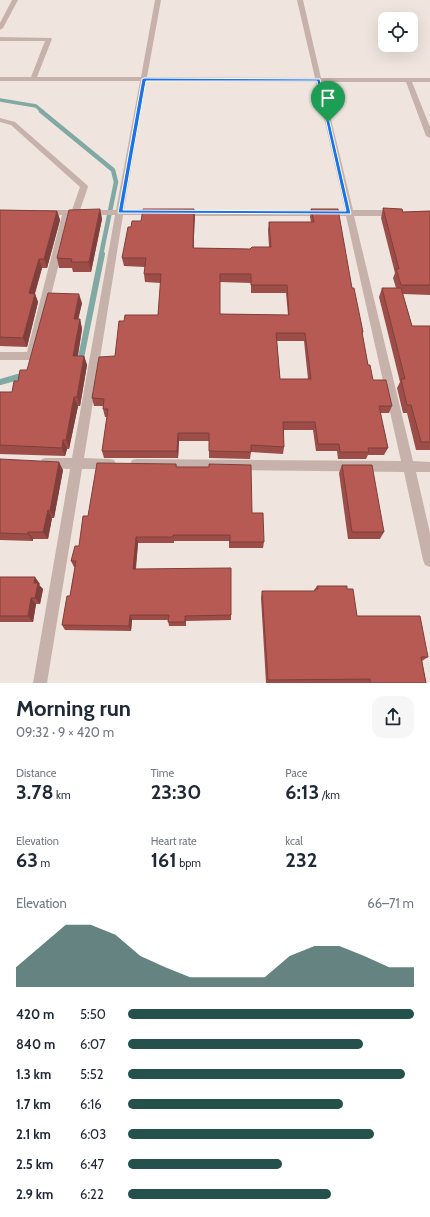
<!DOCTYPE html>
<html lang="en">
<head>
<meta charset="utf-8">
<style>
  :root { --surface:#fff; --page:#f6f6f7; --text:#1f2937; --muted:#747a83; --accent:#24514c }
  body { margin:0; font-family:Cabin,sans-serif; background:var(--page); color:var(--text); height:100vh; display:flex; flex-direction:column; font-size:15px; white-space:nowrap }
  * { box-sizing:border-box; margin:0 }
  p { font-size:13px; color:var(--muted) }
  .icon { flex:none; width:22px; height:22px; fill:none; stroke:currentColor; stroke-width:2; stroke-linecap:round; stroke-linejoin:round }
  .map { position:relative; height:683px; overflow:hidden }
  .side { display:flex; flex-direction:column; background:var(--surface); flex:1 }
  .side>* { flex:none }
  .tools { position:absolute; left:378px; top:12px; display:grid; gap:8px }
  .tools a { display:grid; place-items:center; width:40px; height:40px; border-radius:8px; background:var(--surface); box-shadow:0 4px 16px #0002; font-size:20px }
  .pin { position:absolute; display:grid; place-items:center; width:34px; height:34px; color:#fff; margin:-41px -17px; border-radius:50% 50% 50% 0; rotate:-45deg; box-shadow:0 0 4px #0007 }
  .pin .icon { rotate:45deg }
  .round { display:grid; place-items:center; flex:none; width:42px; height:42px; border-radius:12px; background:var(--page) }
  .head { display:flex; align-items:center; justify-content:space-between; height:68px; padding:0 16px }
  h1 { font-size:22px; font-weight:700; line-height:30px }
  .stats { display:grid; grid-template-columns:repeat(3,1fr); gap:6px; height:68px; padding:4px 16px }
  .stats div { display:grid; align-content:center }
  .stats b { font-size:20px; font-weight:700 }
  .stats small { font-size:11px; font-weight:400 }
  .stats p { font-size:11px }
  .chart { height:112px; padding:8px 16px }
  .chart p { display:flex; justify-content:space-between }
  .chart svg { width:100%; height:72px; margin-top:4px; fill:var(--accent); opacity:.7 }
  ul { padding:0 16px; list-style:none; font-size:13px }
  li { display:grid; grid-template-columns:64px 48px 1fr; align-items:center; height:30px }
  li i { height:10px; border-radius:5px; background:var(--accent) }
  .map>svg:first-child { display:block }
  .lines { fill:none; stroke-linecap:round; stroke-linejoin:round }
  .stream-far2 { stroke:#80a9a3; stroke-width:3.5 }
  .stream-far1 { stroke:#80a9a3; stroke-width:4.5 }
  .stream { stroke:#80a9a3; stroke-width:6 }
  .street { fill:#c6b2ab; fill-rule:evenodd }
  .wall { fill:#9d4d48; fill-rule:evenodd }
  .shaded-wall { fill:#803f3b }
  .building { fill:#b75a54; stroke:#803f3b; fill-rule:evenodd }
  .route { fill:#1a73e8; stroke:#fff; fill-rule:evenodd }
</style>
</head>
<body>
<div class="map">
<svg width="430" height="683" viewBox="0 0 430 683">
  <rect width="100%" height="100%" fill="#efe4de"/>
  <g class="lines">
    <!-- stream-far2 -->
    <path class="stream-far2" d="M0,100L36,106L43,112"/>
    <!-- stream-far1 -->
    <path class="stream-far1" d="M41,111L113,170L116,182L101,255"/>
    <!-- stream -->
    <g class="stream">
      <path d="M76,360L81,358L102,254"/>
      <path d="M0,382L25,375"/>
    </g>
    <!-- street -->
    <g class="street">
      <path d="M12,0H18L3,28L0,30V23Z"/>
      <path d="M155,0H161L147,77L315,78L297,0H303L321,78H430V82H412L430,127V138L426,136L406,82H322L353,210H394L398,213L394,216H354L413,461L430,462V472H416L430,533V567L425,565L423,560L404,472L136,469L132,468L130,464L132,460L136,459L401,461L346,216H182L178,213L182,210H345L316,82L146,81L124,210L156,209L160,212L156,215H123L84,458L110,459L114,460L116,464L114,468L110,469H82L47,683H33L70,469L46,468L42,467L40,463L42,459L46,458H72L115,215H71L36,356L35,359L31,360H0V352H27L62,215L44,216L40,213L44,210H72L80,187L11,125L0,122V118L15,122L87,185L88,187L80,210H116L140,81H0V77H31L45,41H0V37L51,38L52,39L37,77H141Z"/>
    </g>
  </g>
  <!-- wall -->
  <g class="wall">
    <path d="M383,208L403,212L430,211V295L403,294L412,326H430V450H416L407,413H403L397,388L400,382L379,297L382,288H396L393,278L395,273L381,218Z"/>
    <path d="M100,209L102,219L91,272H73L72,268H59L57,258Z"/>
    <path d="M194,209V248L250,249L269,247L268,230L269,222H311L310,217L311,209L352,288L363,332L362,335L368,365L373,380L392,406L389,413H380L388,448L384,455H368L366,459H338L337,451H316L313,430H284V447L283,454L251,452L250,459L209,458V441H179L178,458H104L102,451L107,417H105L103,409V406H94L92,398L115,356L124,321L158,315L161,283L145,282L144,274L145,267L124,266L122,258L131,227L141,221ZM220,282L251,283V293H286L288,315L220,314ZM277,341H304L308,379H280Z"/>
    <path d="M0,210L57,211L60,220L47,268H42L35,294L38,302L27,347L0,346Z"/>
    <path d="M82,303L78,319H80L82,329L78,356H84L87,365L80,406H78L69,449H67L65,456L0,454V392H12L18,381L27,370Z"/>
    <path d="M0,459L63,470L54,518H52L48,539H33V541L0,540Z"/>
    <path d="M176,464L177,467L252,513L264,542L263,548H229V541H174V543H138L136,569L231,615V620L186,621V626H169L168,620H132L131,631L65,630L62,625L70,596L75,567H74L71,561L79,546L88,516Z"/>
    <path d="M342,465L384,532L380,539H348L339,473Z"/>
    <path d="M0,577L40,584L39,585L43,589L40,604H36L33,622H0Z"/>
    <path d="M317,586L347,589L357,616L428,657L422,661L426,683H266L261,598L262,591H314Z"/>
  </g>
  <!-- shaded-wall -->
  <g class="shaded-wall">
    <path d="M100,209L102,219L91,272L89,262Z"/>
    <path d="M194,209L195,217L193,256V248Z"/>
    <path d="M57,211L60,220L47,268L44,259Z"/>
    <path d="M39,259L42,268L32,302L29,293Z"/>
    <path d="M35,294L38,302L27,347L23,338Z"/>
    <path d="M79,294L82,303L76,329L74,319Z"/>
    <path d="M80,319L82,329L76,365L73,356Z"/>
    <path d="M84,356L87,365L80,406L77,397Z"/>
    <path d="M74,397L78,406L69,449L66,440Z"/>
    <path d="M178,433L179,441L178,458L177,451Z"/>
    <path d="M63,440L67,449L65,456L62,448Z"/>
    <path d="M59,462L63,470L54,518L50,511Z"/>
    <path d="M48,510L52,518L48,539L43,532Z"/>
    <path d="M28,532L33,539V541L28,534Z"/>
    <path d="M136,537L138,543L135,574L133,569Z"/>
    <path d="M35,577L40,584L39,585L43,589L40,604L35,598L34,583Z"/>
    <path d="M31,598L36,604L33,622L28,616Z"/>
    <path d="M130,615L132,620L131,631L129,626Z"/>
  </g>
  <!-- building -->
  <g class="building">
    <path d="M383,208L402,209L403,212L430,211V285H401L396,269H399Z"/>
    <path d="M100,209L89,262H71L72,259L57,258L69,210Z"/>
    <path d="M143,209H194L193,248L250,249L252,247H271L269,222H314L311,209H338L352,288H354L363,332H362L368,365H370L373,380H386L392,406H379L388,448H368L369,452H340L339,444H318L315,422H283L284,447L251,445V452L209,451V433H178L177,451H102L108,409H103L104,399L92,398L99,357L115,356L119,321H124L125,315H158L161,274H144L146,258H122L128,227H131L132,221H141ZM220,274H251V285H287L289,315L220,314ZM276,333H305L311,379H280Z"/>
    <path d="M0,210L57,211L44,259H39L29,293L35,294L23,338L0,337Z"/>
    <path d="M382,288H401L412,326H430V442H421L411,405H407L401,379H405Z"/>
    <path d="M48,293L79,294L74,319H80L73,356H84L77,397H74L66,440H63L62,448L0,445V392H12L14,381H18L20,370H27Z"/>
    <path d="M0,459L59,462L50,511L48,510L43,532H28V534L0,533Z"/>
    <path d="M97,463L176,464V467H209V464L251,465L252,513H263L264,542H230V535H173V537H136L133,569L231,568V615L185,616V622H168L169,615H130L129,626L62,625L67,596H70L76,561H71L75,546H79L83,516H88Z"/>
    <path d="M342,465H372L384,532H352Z"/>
    <path d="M0,577H35L34,583H38L35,598H31L28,616H0Z"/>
    <path d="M317,586H347V589H353L357,616H420L428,657H421L426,683H370V679L268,680L262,591H315V589H318Z"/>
  </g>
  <!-- route -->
  <path class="route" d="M144,78L320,79L351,214L118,213L142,79ZM146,81H317L346,211L123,210Z"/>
</svg>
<div class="tools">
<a><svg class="icon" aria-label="locate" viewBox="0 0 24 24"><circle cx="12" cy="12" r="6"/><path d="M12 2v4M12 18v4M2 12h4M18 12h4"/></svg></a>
</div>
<div class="pin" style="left:328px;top:122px;background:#1e9e55"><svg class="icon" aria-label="arrive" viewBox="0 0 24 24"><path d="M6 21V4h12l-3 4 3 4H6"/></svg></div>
</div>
<section class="side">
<div class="head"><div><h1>Morning run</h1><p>09:32 · 9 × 420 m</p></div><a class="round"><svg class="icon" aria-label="share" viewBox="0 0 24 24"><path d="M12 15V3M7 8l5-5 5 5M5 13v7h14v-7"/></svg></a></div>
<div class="stats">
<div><p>Distance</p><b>3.78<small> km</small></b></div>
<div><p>Time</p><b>23:30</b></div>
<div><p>Pace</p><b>6:13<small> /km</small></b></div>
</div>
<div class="stats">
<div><p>Elevation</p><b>63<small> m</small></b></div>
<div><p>Heart rate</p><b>161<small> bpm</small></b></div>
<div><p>kcal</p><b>232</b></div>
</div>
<div class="chart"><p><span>Elevation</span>66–71 m</p>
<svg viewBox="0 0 160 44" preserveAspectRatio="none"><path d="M0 44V32L10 19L20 6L30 6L40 12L50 25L60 32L70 38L80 38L90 38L100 38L110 25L120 19L130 19L140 25L150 32L160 32V44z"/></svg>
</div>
<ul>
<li><b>420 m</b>5:50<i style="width:100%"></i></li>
<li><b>840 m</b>6:07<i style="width:82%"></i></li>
<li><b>1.3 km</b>5:52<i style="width:97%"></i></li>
<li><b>1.7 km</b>6:16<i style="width:75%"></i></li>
<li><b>2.1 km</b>6:03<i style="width:86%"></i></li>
<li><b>2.5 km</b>6:47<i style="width:54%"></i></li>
<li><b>2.9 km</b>6:22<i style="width:71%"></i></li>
</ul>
</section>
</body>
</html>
